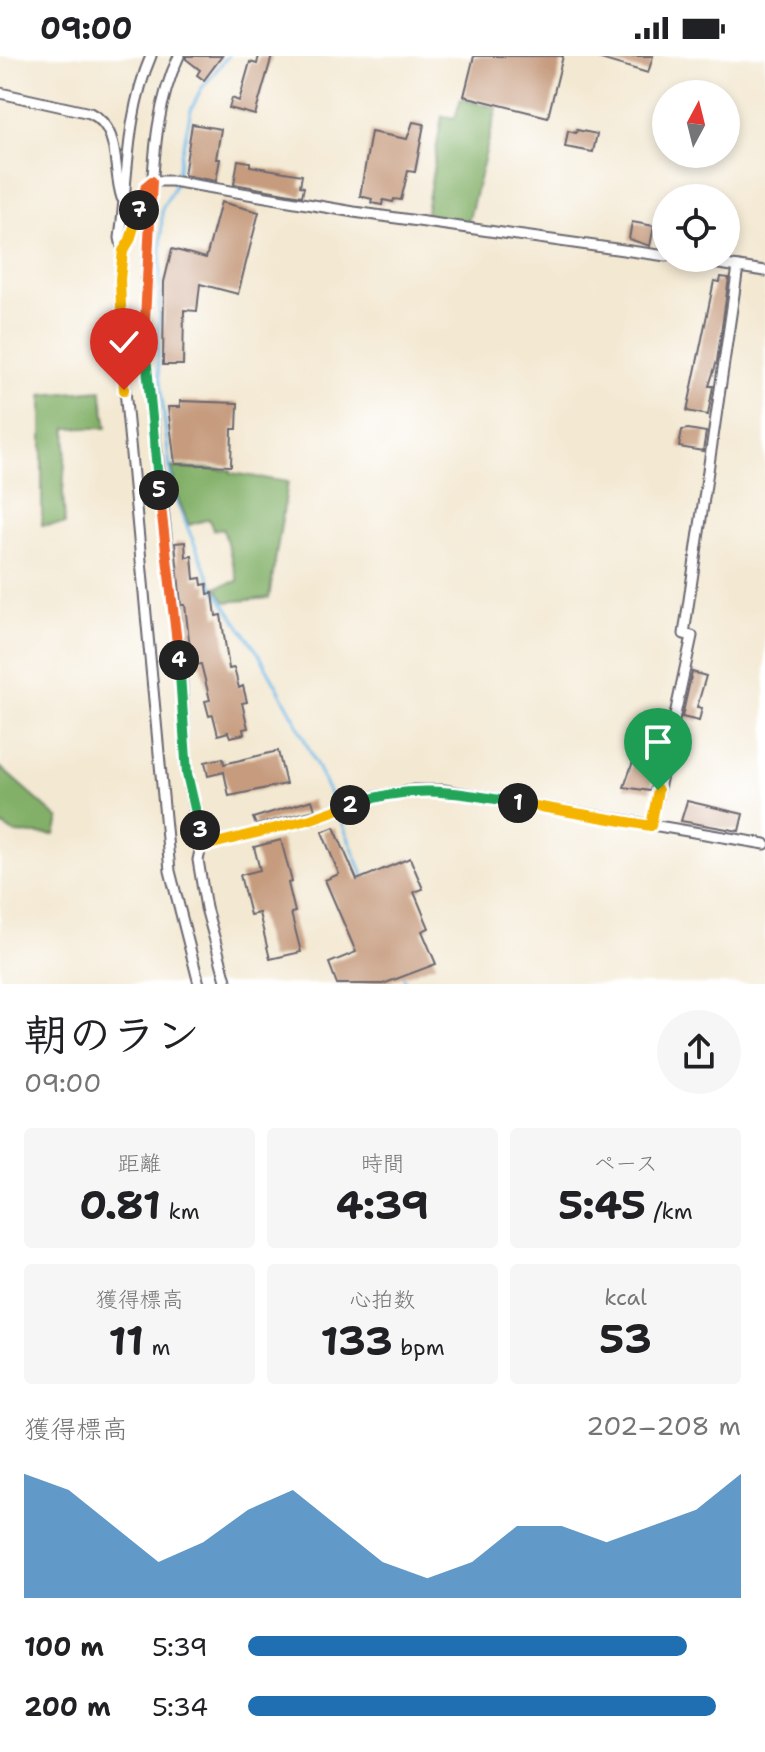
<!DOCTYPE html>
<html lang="ja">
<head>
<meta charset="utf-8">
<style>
  :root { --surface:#fff; --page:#f6f6f6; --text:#202124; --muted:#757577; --accent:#1f6fb2 }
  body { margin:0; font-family:"Shantell Sans","Klee One",sans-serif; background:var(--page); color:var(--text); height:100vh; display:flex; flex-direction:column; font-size:30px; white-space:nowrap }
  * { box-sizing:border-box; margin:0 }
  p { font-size:26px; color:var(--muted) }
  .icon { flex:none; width:44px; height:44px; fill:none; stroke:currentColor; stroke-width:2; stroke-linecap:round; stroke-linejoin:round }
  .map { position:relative; height:928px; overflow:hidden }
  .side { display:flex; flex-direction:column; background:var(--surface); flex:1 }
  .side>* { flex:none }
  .needle { width:52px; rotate:7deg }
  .controls { position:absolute; left:652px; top:24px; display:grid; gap:16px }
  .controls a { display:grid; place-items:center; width:88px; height:88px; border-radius:50%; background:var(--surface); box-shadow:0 4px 12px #0003; font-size:40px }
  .pin { position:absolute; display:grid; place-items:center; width:68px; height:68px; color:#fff; margin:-82px -34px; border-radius:50% 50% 50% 0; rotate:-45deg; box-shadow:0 0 8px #0007 }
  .pin .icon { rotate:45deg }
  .km { position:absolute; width:40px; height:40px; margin:-20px; border-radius:50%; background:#222; color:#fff; font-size:22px; line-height:40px; text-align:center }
  .round { display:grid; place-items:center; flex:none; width:84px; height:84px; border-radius:42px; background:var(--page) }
  .head { display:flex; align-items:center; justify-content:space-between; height:136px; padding:0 24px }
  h1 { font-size:44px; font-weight:700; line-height:60px }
  .figures { display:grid; grid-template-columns:repeat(3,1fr); gap:12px; height:136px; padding:8px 24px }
  .figures div { display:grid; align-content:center; border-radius:8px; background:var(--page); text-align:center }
  .figures b { font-size:40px; font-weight:700 }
  .figures small { font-size:22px; font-weight:400 }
  .figures p { font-size:22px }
  .chart { height:224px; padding:16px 24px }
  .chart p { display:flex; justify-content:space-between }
  .chart svg { width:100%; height:144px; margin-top:8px; fill:var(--accent); opacity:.7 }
  ul { padding:0 24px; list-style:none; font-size:26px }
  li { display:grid; grid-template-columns:128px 96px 1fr; align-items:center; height:60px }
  li i { height:20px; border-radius:10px; background:var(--accent) }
  .status { display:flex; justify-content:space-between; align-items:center; height:56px; padding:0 40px; background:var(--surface); direction:ltr }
  .status svg { height:22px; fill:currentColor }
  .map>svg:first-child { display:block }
  .forest { fill:#82b068; stroke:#526952; stroke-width:2 }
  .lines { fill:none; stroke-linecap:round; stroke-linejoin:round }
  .stream { stroke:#71bbe9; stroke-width:3 }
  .building { fill:#c69b7e }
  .minor-casing { stroke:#6b6770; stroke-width:13 }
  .minor { stroke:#fff; stroke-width:9 }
  .split-1-casing { stroke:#fff; stroke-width:16 }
  .split-2-casing { stroke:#fff; stroke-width:16 }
  .split-3-casing { stroke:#fff; stroke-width:16 }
  .split-4-casing { stroke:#fff; stroke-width:16 }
  .split-5-casing { stroke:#fff; stroke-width:16 }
  .split-6-casing { stroke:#fff; stroke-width:16 }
  .split-7-casing { stroke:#fff; stroke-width:16 }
  .split-8-casing { stroke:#fff; stroke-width:16 }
  .split-1 { stroke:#f5b400; stroke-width:10 }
  .split-2 { stroke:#22a559; stroke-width:10 }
  .split-3 { stroke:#f5b400; stroke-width:10 }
  .split-4 { stroke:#22a559; stroke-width:10 }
  .split-5 { stroke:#f0652b; stroke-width:10 }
  .split-6 { stroke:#22a559; stroke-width:10 }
  .split-7 { stroke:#f0652b; stroke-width:10 }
  .split-8 { stroke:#f5b400; stroke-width:10 }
</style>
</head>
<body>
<div class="status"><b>09:00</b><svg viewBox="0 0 49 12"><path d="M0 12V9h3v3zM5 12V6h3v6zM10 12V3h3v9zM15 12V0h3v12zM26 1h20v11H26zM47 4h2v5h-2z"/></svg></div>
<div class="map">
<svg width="765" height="928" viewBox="0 0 765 928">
  <rect width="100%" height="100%" fill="#fff"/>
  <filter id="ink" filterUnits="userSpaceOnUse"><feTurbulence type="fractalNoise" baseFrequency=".0125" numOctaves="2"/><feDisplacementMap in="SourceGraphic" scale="16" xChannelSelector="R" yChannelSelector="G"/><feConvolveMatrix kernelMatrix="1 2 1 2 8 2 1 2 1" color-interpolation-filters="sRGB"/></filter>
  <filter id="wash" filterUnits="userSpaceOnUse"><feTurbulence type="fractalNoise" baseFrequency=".006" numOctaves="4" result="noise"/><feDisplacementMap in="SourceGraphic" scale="32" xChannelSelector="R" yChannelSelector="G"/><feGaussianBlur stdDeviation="1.8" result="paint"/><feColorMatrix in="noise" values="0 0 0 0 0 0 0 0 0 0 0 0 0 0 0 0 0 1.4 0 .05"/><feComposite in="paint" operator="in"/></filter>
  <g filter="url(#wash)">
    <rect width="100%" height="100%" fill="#f3e8d1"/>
    <!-- forest -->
    <g class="forest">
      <path d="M461,43L497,52L468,167L425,162L442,60L455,62Z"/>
      <path d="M101,334L107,372H67L63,436L65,468L42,469V339Z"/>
      <path d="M172,411L231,414V417L288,426L269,542L226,546L216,531L238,525L223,473L213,474L209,463L189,469L175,436Z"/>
      <path d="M0,711L59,763L55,779L14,777L0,768Z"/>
    </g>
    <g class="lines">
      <!-- stream -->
      <g class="stream">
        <path d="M228,0L201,33L191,54L174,131L162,153L158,309L173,438L214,533L259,598L295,663L335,749L365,824"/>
        <path d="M402,917L406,928"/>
      </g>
    </g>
    <g id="blocks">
      <!-- building -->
      <g class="building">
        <path d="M186,0H222L204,24L197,19L200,14L186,3Z"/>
        <path d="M259,0H272L255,59L229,52L232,42L239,45L250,6L257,8Z"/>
        <path d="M474,0H563L548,61L464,40Z"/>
        <path d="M598,0H653L648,17L597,2Z"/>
        <path d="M413,66L424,68L415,116L408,115L401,144L394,143L393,146L383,144L382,149L371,147L372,143L360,140L371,76L407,83Z"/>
        <path d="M192,68L221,73L216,103H220L216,125L184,119Z"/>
        <path d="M577,74L597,78L593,96L565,91L568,75L576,77Z"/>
        <path d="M238,104L250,106V110L302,119L300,130L304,131L302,140L234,128Z"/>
        <path d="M221,146L259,156L238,238L200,228L197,255L184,254L183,309H163L164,226L172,193L206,202Z"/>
        <path d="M632,166L654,170L650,190L629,183Z"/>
        <path d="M721,221L729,222L717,305L709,330H713L708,359L687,355L714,225L720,226Z"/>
        <path d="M180,345L238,347L237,373H232L231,410L175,408L168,351H180Z"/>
        <path d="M688,373L706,376L703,395L679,391L682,374Z"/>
        <path d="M185,486L186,501L192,500L194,523L201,522L202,529L207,528L208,538L213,537L216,560L221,559L229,613L234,612L239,632L243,630L247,646L242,647L248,672L243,673L244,678L230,681L228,676L218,679L213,659L209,660L205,645L210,644L201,608L192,609L185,549H181L175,487Z"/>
        <path d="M692,616L706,620L697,651L702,652L699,665L682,661Z"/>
        <path d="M639,678L662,682L650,735L624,731L635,700Z"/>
        <path d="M278,695L286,728L229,740L224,716L208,720L205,706L223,702L224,708Z"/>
        <path d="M312,744L315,754L256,769L253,762Z"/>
        <path d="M687,745L743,758L739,775L681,765Z"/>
        <path d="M334,771L357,824L410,802L423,833L414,836L429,872L422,875L436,908L383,928H337L329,907L356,896L325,824L339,818L322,776Z"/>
        <path d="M281,784L292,826L288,827L295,856L291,857L301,896L270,903L259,857L250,859L240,819L260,814L254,791Z"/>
      </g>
    </g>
  </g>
  <g filter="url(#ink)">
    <use href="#blocks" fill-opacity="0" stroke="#6b6770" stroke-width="2"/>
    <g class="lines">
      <defs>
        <g id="minor">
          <path d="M151,0C126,58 128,121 120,182L123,195L120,223L121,291L170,815L199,928"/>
          <path d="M179,0C156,48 154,100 151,152C148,198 145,244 145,290L181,614L187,718L200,777L201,791L198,804L206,852L227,928"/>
          <path d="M0,37L90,57C122,72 112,114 122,142"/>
          <path d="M123,195L130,184L146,130L152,125H172L354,156L666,200"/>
          <path d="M680,202L765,215"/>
          <path d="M651,770L692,580L684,578L738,211"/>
          <path d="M201,791L311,763L374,741L414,734H444L765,788"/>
        </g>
      </defs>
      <!-- minor casing -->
      <use href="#minor" class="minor-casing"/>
      <!-- minor -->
      <use href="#minor" class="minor"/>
    </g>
  </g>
  <g class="lines" filter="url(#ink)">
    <defs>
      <path id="split-1" d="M518,747L651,770L658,734"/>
      <path id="split-2" d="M350,749C413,727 454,736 518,747"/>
      <path id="split-3" d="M200,774L201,791L311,763L350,749"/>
      <path id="split-4" d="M179,604L187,718L200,774"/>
      <path id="split-5" d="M159,434L179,604"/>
      <path id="split-6" d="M145,264V290L159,434"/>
      <path id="split-7" d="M139,154L146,130L152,125L145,264"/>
      <path id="split-8" d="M124,334L120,223L123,195L130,184L139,154"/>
    </defs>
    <!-- split-1 casing -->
    <use href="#split-1" class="split-1-casing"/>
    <!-- split-2 casing -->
    <use href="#split-2" class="split-2-casing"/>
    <!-- split-3 casing -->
    <use href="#split-3" class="split-3-casing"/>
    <!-- split-4 casing -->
    <use href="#split-4" class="split-4-casing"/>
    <!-- split-5 casing -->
    <use href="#split-5" class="split-5-casing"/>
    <!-- split-6 casing -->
    <use href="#split-6" class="split-6-casing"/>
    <!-- split-7 casing -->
    <use href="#split-7" class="split-7-casing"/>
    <!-- split-8 casing -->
    <use href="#split-8" class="split-8-casing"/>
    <!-- split-1 -->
    <use href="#split-1" class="split-1"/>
    <!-- split-2 -->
    <use href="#split-2" class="split-2"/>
    <!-- split-3 -->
    <use href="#split-3" class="split-3"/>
    <!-- split-4 -->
    <use href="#split-4" class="split-4"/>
    <!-- split-5 -->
    <use href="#split-5" class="split-5"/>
    <!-- split-6 -->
    <use href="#split-6" class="split-6"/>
    <!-- split-7 -->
    <use href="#split-7" class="split-7"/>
    <!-- split-8 -->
    <use href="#split-8" class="split-8"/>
  </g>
</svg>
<div class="controls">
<a><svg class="needle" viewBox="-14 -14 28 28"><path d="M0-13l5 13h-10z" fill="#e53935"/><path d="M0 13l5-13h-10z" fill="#757577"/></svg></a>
<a><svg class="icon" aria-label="locate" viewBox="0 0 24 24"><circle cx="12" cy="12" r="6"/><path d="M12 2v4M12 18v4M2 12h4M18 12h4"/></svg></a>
</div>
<div class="pin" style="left:658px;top:734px;background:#1e9e55"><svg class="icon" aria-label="arrive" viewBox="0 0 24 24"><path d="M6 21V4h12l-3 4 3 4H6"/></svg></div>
<div class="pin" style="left:124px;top:334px;background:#d93025"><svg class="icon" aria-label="check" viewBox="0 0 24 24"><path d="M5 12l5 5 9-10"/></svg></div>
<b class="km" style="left:518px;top:747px">1</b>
<b class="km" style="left:350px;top:749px">2</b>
<b class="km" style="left:200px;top:774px">3</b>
<b class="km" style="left:179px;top:604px">4</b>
<b class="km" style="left:159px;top:434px">5</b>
<b class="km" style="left:139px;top:154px">7</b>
</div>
<section class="side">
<div class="head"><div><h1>朝のラン</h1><p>09:00</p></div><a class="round"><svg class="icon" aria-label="share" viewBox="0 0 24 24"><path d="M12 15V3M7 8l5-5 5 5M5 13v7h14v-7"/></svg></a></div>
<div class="figures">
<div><p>距離</p><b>0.81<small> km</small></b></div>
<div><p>時間</p><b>4:39</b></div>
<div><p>ペース</p><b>5:45<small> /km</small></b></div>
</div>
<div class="figures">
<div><p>獲得標高</p><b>11<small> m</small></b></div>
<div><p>心拍数</p><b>133<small> bpm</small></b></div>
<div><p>kcal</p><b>53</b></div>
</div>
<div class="chart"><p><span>獲得標高</span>202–208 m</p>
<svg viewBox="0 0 160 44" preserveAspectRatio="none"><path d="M0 44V6L10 11L20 22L30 33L40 27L50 17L60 11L70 22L80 33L90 38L100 33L110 22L120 22L130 27L140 22L150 17L160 6V44z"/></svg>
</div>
<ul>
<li><b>100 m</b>5:39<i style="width:89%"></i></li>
<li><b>200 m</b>5:34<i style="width:95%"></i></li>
</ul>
</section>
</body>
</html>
